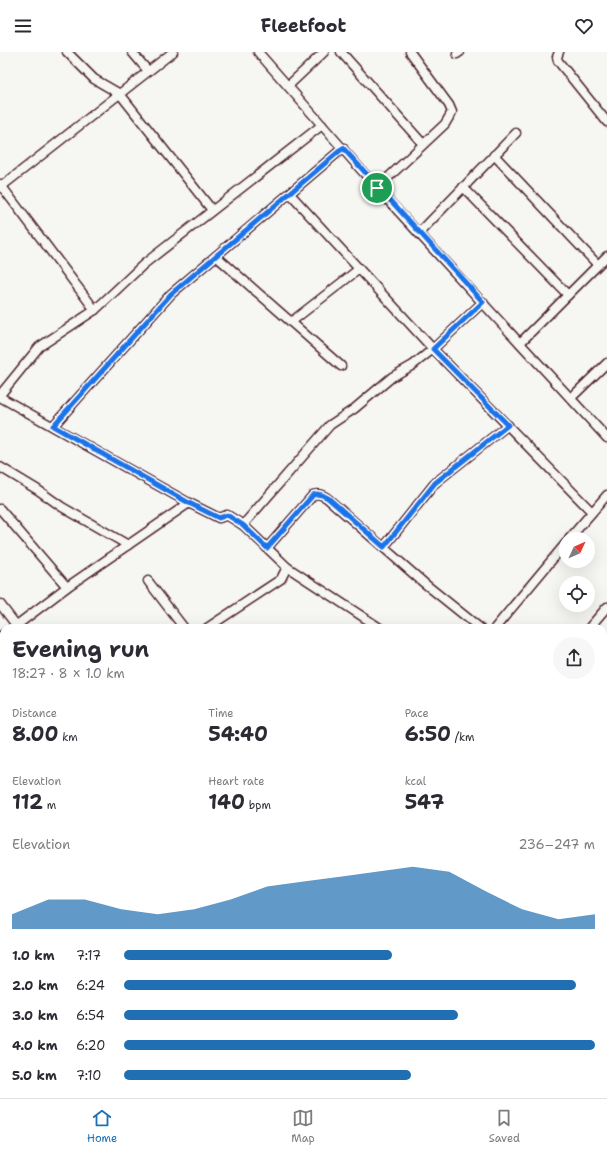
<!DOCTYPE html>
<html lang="en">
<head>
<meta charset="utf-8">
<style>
  :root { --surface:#fff; --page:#f7f7f7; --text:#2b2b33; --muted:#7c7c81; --line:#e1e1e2; --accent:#1f6fb2 }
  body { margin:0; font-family:"Shantell Sans",sans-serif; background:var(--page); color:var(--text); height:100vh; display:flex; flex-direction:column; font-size:15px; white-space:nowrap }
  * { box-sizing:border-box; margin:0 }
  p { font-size:13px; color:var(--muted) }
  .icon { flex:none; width:22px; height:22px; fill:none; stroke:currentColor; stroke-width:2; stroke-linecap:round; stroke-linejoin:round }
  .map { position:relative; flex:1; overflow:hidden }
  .sheet { position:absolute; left:0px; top:572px; width:607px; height:474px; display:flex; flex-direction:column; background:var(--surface); border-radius:12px 12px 0 0; box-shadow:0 4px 16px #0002 }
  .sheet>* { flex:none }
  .needle { width:26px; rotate:46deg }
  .controls { position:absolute; left:559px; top:480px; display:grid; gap:8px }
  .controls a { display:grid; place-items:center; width:36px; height:36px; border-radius:50%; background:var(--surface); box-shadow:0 4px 16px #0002; font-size:20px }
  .pin { position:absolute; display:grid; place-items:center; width:34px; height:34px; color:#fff; margin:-17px; border:2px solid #fff; border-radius:50%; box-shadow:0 1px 4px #0007 }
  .round { display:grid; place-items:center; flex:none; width:42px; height:42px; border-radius:21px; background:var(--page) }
  .headline { display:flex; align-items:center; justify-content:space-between; height:68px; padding:0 12px }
  h1 { font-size:22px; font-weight:700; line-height:30px }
  .figures { display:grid; grid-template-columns:repeat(3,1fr); gap:6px; height:68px; padding:4px 12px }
  .figures div { display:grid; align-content:center }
  .figures b { font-size:20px; font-weight:700 }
  .figures small { font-size:11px; font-weight:400 }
  .figures p { font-size:11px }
  .chart { height:112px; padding:8px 12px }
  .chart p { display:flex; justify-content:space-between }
  .chart svg { width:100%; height:72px; margin-top:4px; fill:var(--accent); opacity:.7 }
  ul { padding:0 12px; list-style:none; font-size:13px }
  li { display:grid; grid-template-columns:64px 48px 1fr; align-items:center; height:30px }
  li i { height:10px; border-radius:5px; background:var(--accent) }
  header { display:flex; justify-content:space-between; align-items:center; height:52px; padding:0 12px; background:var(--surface); font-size:18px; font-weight:700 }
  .menu { display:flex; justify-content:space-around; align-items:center; height:56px; border-top:1px solid var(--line); background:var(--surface); font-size:11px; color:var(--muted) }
  .menu a { display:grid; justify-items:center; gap:2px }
  .menu .active { color:var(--accent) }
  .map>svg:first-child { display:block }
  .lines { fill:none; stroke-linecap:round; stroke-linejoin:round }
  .minor-casing { stroke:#4a1f2b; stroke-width:11 }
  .trunk-casing { stroke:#4a1f2b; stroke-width:16 }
  .minor { stroke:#f6f6f2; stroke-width:8 }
  .trunk { stroke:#f6f6f2; stroke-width:13 }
  .route-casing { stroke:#fff; stroke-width:8 }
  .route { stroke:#1a73e8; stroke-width:5 }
</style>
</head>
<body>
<header><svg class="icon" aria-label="menu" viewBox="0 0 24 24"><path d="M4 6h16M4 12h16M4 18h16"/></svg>Fleetfoot<svg class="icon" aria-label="heart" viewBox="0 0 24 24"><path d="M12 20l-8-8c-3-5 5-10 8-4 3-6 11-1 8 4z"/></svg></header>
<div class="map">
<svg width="607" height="1046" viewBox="0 0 607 1046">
  <rect width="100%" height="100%" fill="#f6f6f2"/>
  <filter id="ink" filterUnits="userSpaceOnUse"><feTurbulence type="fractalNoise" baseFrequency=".025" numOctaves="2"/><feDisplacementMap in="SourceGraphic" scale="8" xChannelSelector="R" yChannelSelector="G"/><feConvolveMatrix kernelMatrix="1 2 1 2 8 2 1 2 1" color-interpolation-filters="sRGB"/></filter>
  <g filter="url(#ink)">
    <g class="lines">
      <defs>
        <g id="minor">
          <path d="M67,0L94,27L120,42L212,158"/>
          <path d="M132,0L148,19"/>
          <path d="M258,0L377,136L607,386"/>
          <path d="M341,0L423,92"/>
          <path d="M559,0L557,5L558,9L607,70"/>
          <path d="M457,2L460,0"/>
          <path d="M288,34L324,0"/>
          <path d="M494,103L598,213"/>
          <path d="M0,132L95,258"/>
          <path d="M2,134L173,0"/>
          <path d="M463,135L568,243"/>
          <path d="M377,136L445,72L452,60L449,53L410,0"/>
          <path d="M290,142L433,297L592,460"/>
          <path d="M419,181L516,81"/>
          <path d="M216,204L341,314"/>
          <path d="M291,270L359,217"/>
          <path d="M520,291L607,204"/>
          <path d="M0,343L39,295L95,258L144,212L322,73"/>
          <path d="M0,345L189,451L219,466L227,463L243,473L287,515L281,527L207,576"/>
          <path d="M571,346L607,311"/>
          <path d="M53,374L171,242L343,96"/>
          <path d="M0,415L38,438L62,455L128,493"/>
          <path d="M0,457L67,535L13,576"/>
          <path d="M243,473L330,373L354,357L392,325L413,313L433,297L483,250"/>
          <path d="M569,487L607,443"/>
          <path d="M384,495L435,431L508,373"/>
          <path d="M267,496L313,443C319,441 323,443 327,446L424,531L480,576"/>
          <path d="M287,515L380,576"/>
          <path d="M148,529L184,576"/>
          <path d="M67,535L189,451"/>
          <path d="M0,552L16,573"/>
          <path d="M495,576L566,491"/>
          <path d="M589,576L607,555"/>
          <path d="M0,585L4,582"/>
          <path d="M603,632L607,628"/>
          <path d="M603,662L607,665"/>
          <path d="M0,665L4,662"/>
          <path d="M0,691L4,697"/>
          <path d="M603,734L607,737"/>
          <path d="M0,811L4,813"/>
          <path d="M1,919L4,902"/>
          <path d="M59,1042L60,1046"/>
          <path d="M33,1046L39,1042"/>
          <path d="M405,1046L408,1042"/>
        </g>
        <g id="trunk">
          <path d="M0,858L4,859"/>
          <path d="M0,874L4,876"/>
          <path d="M482,1042L494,1046"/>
          <path d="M529,1042L540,1046"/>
        </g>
      </defs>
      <!-- minor casing -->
      <use href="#minor" class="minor-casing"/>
      <!-- trunk casing -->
      <use href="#trunk" class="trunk-casing"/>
      <!-- minor -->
      <use href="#minor" class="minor"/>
      <!-- trunk -->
      <use href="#trunk" class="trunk"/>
    </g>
  </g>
  <g class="lines" filter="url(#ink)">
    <defs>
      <path id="route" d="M343,96L483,250L433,297L508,373L435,431L384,495L328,446L322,443L317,442L313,443L267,496L243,473L227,463L219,466L189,451L53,374L171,242Z"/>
    </defs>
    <!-- route casing -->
    <use href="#route" class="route-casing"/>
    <!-- route -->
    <use href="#route" class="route"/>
  </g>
</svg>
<div class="controls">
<a><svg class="needle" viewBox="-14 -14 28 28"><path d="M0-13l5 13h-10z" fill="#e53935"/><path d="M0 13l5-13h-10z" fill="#7c7c81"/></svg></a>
<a><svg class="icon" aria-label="locate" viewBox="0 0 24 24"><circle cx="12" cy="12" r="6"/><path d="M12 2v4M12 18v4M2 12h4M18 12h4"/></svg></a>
</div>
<div class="pin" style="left:377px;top:136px;background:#1e9e55"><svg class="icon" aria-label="arrive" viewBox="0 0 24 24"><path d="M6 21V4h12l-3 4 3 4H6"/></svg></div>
<section class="sheet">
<div class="headline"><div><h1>Evening run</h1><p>18:27 · 8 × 1.0 km</p></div><a class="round"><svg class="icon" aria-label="share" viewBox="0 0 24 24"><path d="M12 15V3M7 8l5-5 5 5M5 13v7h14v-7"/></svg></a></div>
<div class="figures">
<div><p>Distance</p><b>8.00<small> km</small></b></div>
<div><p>Time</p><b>54:40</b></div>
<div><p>Pace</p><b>6:50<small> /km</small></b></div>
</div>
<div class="figures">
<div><p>Elevation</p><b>112<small> m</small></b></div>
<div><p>Heart rate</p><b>140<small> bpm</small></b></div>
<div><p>kcal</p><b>547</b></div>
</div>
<div class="chart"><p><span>Elevation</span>236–247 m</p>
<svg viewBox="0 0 160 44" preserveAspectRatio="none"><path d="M0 44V35L10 26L20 26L30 32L40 35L50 32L60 26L70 18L80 15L90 12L100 9L110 6L120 9L130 21L140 32L150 38L160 35V44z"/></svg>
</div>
<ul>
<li><b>1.0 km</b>7:17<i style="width:57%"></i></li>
<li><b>2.0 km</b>6:24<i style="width:96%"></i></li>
<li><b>3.0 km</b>6:54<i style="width:71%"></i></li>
<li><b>4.0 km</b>6:20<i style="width:100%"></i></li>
<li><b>5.0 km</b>7:10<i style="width:61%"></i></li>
</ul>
</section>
</div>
<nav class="menu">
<a class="active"><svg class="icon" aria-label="home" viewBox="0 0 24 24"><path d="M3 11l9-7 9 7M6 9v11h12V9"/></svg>Home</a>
<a><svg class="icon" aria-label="map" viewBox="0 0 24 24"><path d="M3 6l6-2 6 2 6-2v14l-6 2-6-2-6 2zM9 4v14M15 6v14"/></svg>Map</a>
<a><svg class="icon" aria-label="saved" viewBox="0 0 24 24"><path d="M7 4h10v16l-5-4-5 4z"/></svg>Saved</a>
</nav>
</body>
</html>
